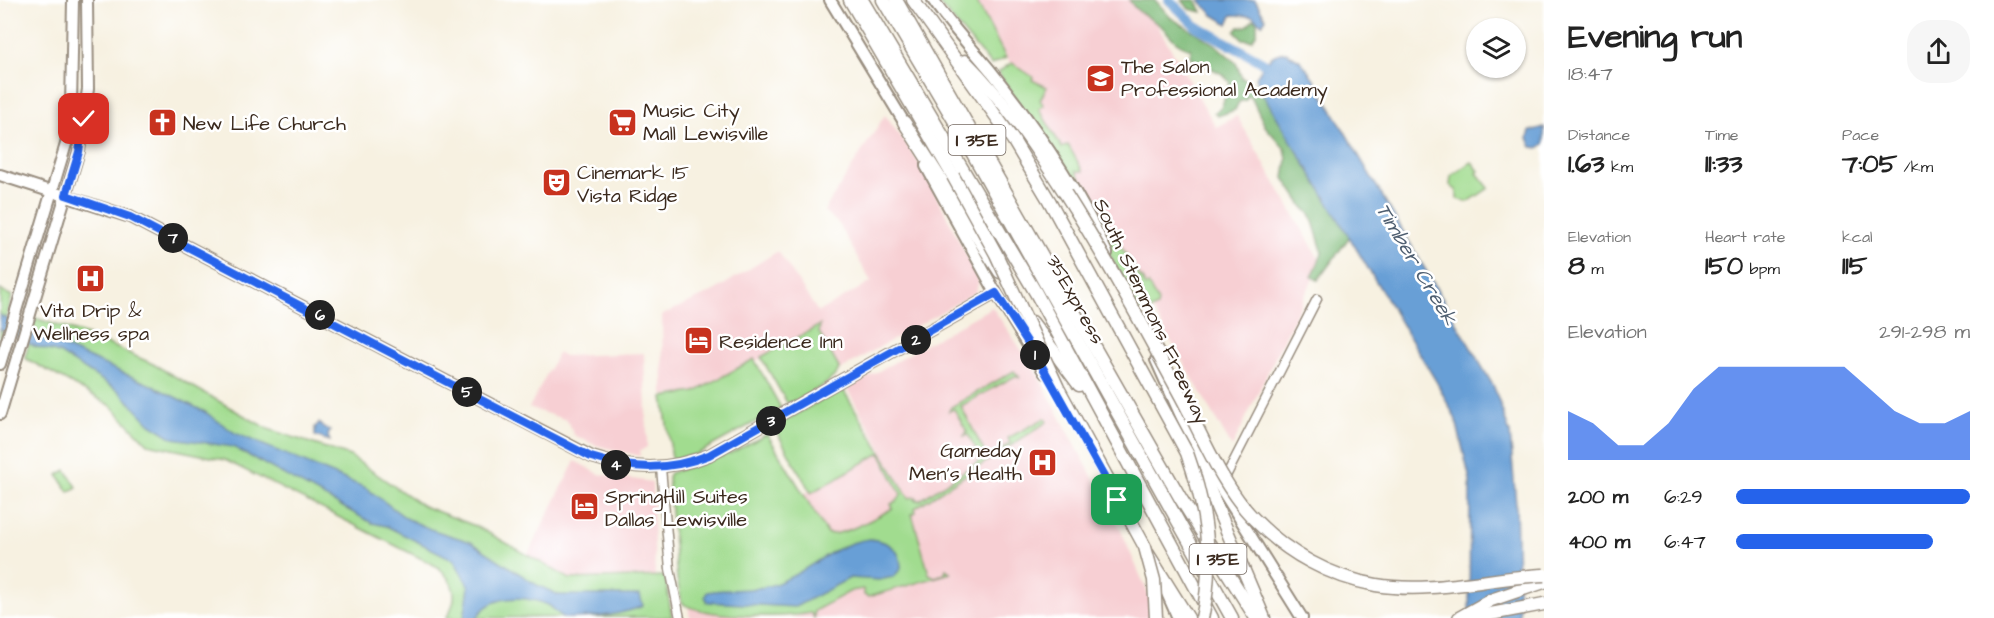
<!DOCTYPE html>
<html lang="en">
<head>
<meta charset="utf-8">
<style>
  :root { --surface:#fff; --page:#f6f6f6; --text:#222; --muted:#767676; --accent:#2563eb }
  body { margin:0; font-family:"Architects Daughter",sans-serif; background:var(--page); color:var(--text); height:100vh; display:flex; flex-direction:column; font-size:22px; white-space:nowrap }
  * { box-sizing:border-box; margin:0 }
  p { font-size:20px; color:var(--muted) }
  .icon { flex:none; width:33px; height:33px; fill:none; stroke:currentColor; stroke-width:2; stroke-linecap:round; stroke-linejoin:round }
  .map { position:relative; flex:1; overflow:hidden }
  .panel { display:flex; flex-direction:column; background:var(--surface); width:450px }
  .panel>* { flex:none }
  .buttons { position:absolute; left:1466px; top:18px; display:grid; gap:12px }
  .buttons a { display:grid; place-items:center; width:60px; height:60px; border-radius:50%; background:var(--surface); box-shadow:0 2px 4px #0004; font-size:30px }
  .pin { position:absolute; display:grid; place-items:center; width:51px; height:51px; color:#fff; margin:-26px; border-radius:12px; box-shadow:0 3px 9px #0006 }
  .km { position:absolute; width:30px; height:30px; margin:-15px; border-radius:50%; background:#222; color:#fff; font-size:16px; line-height:30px; text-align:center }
  .round { display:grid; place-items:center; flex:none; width:63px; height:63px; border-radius:24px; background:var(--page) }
  .head { display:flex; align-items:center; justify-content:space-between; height:102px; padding:0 24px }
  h1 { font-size:33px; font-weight:700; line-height:45px }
  .stats { display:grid; grid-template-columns:repeat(3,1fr); gap:9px; height:102px; padding:6px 24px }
  .stats div { display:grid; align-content:center }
  .stats b { font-size:26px; font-weight:700 }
  .stats small { font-size:16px; font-weight:400 }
  .stats p { font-size:16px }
  .chart { height:168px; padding:12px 24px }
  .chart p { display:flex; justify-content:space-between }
  .chart svg { width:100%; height:108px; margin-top:6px; fill:var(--accent); opacity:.7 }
  ul { padding:0 24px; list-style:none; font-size:20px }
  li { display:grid; grid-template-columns:96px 72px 1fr; align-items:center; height:45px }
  li i { height:15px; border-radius:8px; background:var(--accent) }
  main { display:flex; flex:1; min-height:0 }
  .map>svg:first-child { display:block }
  .built { fill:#f7cfd3 }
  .green { fill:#a1dc8f; stroke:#6e8356; stroke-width:1.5 }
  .forest { fill:#80bc7a; stroke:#5e734c; stroke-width:1.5 }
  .water { fill:#689fd6; stroke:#52647a; stroke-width:1.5 }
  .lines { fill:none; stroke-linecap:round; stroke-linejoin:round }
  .river { stroke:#689fd6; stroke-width:10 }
  .minor-casing { stroke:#998e80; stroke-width:11 }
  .major-casing { stroke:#998e80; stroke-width:14 }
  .highway-casing { stroke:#998e80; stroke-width:15 }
  .minor { stroke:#fff; stroke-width:8 }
  .major { stroke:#fff; stroke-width:10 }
  .highway { stroke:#fff; stroke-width:12 }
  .highway-bridge-casing { stroke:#998e80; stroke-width:15; stroke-linecap:butt }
  .highway-bridge { stroke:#fff; stroke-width:12 }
  .route-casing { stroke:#fff; stroke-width:12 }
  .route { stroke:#2563eb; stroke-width:8 }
  .labels { text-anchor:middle; stroke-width:5; stroke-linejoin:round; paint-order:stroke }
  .shield { fill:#fff; stroke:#766a62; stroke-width:1.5 }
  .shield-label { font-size:18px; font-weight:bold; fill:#3b2a1e }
  .poi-label { font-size:20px; fill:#3b2a1e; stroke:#fff; text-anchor:start }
  .street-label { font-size:20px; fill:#3b2a1e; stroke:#fff }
  .water-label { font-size:21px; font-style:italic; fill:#4f5f71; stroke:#fff }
</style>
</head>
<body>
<main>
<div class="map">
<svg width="1544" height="618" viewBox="0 0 1544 618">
  <rect width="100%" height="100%" fill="#fff"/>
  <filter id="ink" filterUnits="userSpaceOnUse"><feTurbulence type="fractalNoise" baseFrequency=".0167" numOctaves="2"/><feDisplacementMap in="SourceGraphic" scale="12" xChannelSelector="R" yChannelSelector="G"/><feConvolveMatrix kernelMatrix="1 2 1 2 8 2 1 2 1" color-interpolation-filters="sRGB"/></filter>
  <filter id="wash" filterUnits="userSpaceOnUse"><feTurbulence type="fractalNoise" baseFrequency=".008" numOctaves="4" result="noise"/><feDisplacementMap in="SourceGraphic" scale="24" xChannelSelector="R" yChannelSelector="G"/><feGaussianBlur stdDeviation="1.35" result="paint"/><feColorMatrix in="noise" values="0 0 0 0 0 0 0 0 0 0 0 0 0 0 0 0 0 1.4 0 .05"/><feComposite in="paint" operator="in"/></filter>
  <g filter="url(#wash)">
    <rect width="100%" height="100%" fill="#f7f1e1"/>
    <!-- built -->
    <g class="built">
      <path d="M974,0H1129L1156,23L1216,127L1237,116L1321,262L1232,447Z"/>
      <path d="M885,115L924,170L979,281L976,292L838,371L819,332L820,327L697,392L663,395L662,315L714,291L778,251L818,312L871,282L839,224L824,211Z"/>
      <path d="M992,307L1035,370L1119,526L1149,596L1164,618H793L815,611L852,592L930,573L911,510L915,507L910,498L830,544L802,495L882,450L847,389Z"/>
      <path d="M558,353L565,356L644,353L647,437V447L640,451V456L595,445L574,435L567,420L529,408Z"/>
      <path d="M575,461L599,474L652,482L655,576L570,579L527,556Z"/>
      <path d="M688,605L755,618H690Z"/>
    </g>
    <!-- green -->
    <g class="green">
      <path d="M936,0H976L1006,58L991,65Z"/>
      <path d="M1012,63L1033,77L1032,80L1047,87L1040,100L1044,105L1039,109L1062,148L1068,145L1083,171H1076L1140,278L1142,277L1145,286L1148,284L1158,302L1157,307L1146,313L1136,309L1097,228L998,72Z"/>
      <path d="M1472,162L1479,171L1477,173L1489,188L1468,202L1457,199V191L1450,185L1451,176Z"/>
      <path d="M0,290L12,296L0,345Z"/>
      <path d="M35,318L90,336L153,364L268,429L350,456L423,506L478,527L570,579L665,576L672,617L446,618C460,598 455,582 438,567L225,460L148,444L110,405L25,358Z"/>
      <path d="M820,325L819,332L839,368C837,381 798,401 787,403L761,357Z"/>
      <path d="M754,359L781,408L695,455L672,459L663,397L695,392Z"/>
      <path d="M1014,371L1020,378L1015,376L961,406L986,455L988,458L1010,443L1008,438L1045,418L1047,422L915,508L916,512L912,514L929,574L935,577L944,574L946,569L951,573L868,597L864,595L863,589L851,591L814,611V618L811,613C786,618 702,618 682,603L677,579L668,477L670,473L731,453L767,434L827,533C839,538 879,516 893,508L891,504L898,500L901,494L880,453L811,493L774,427L842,388L909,498L913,497L916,500V497L919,501L978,462L980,456L968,435L964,436L967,432L954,409L949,411L951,407Z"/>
      <path d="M66,470L77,487L69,492L58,475Z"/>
    </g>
    <!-- forest -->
    <g class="forest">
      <path d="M1129,0H1155L1171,18L1215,44L1236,63L1242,78L1257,86L1270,98L1351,235L1318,280L1312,277L1322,254L1321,247L1311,215L1303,207L1284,178L1287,159L1285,149L1265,126L1252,99L1248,95L1246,100L1239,102L1235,110L1218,116L1214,113L1221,108L1230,83L1224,75L1190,57L1191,49C1173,43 1174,38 1162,27C1150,17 1137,14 1129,0Z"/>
      <path d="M1182,0H1196L1202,12L1189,9Z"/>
      <path d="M1254,19L1257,22V33L1252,40L1242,39L1235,32L1239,27L1247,26Z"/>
    </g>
    <!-- water -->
    <g class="water">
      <path d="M1199,0H1255L1266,19L1262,24L1252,16L1232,15L1228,24L1213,15Z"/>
      <path d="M1286,52L1301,61L1314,79L1494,387L1510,433L1516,504L1519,618H1469L1470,480L1456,420L1436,381L1261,91L1256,77C1264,64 1270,53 1286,52Z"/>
      <path d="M1544,127V144L1539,148L1532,147L1528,138L1530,131Z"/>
      <path d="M0,315L46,339L151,385L205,412L235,433L366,488L406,518L430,529L471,542L537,585L559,595H640L643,606C619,616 593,618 566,618C559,617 554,608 548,605C525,595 490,594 477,618H464L469,587L454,560L386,526L372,523L233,447L173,438L150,424L119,391L59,353L34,346L0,329Z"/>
      <path d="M319,423L325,429L330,430L328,436L330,441L315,436V427Z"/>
      <path d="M870,539C888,541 902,549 901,569L893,577L879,580L850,578L795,607L707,602L705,596L707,592C729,588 751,592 772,585C807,574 832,543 870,539Z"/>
    </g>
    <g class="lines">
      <!-- river -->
      <path class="river" d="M1169,0L1196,26L1264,63L1272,74"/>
    </g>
  </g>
  <g filter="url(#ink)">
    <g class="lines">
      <defs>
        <g id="minor">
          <path d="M661,468L670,569L680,618"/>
          <path d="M1223,482L1317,299"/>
        </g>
        <g id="major">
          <path d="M830,0L907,127"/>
          <path d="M933,0C951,27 974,50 994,75C1037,129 1078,190 1107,253"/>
          <path d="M926,166L996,293L1045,373"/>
          <path d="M0,175L130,217L592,457C632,470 669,471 709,455L996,293"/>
          <path d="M1156,360L1194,445L1302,618"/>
          <path d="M0,364L66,144L71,106L73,0"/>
          <path d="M0,414L79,151L88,89L87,0"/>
          <path d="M1166,591L1178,618"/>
        </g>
        <g id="highway">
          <path d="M850,0L953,176"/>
          <path d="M862,0L1036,293L1212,618"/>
          <path d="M883,0L958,127L1232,618"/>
          <path d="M896,0L1181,499L1256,618"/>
          <path d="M913,0L1013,140L1050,202"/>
          <path d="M965,61C1005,101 1035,146 1065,193"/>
          <path d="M904,122L1000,272"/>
          <path d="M1032,322L1079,385"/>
          <path d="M1194,445L1205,479L1264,618"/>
          <path d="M1148,554L1188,618"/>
          <path d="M1459,618L1491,600L1544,582"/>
          <path d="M1469,618L1544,604"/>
        </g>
      </defs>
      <!-- minor casing -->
      <use href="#minor" class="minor-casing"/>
      <!-- major casing -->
      <use href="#major" class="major-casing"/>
      <!-- highway casing -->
      <use href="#highway" class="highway-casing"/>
      <!-- minor -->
      <use href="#minor" class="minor"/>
      <!-- major -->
      <use href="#major" class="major"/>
      <!-- highway -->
      <use href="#highway" class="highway"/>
      <defs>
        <g id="highway-bridge">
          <path d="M953,176L996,254L1058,388L1145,547L1154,580L1156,618"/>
          <path d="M1065,193C1107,259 1145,329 1182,398C1204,439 1222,486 1254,519C1287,553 1330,577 1376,585C1432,594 1488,578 1544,575"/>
          <path d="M1050,202L1187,453C1206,506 1215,562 1202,618"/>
        </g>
      </defs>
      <!-- highway-bridge casing -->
      <use href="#highway-bridge" class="highway-bridge-casing"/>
      <!-- highway-bridge -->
      <use href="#highway-bridge" class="highway-bridge"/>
    </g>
  </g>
  <g class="lines" filter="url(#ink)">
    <defs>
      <path id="route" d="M84,119L79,152L66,195L130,217L591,457C632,470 669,471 709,455L996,293L1037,357L1117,500"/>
    </defs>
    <!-- route casing -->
    <use href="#route" class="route-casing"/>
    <!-- route -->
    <use href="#route" class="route"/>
  </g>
  <!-- icons -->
  <defs>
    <symbol id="school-square" viewBox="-11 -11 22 22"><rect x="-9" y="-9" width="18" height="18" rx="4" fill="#c8321e" stroke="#fff"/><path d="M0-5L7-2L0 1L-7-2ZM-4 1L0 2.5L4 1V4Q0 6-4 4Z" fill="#fff"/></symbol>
    <symbol id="supermarket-square" viewBox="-11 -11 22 22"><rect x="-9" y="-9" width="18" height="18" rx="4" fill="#c8321e" stroke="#fff"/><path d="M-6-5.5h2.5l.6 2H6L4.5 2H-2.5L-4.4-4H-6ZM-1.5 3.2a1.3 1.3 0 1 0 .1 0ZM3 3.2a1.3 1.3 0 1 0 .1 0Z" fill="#fff"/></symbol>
    <symbol id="church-square" viewBox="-11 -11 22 22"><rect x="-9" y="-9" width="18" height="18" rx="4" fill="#c8321e" stroke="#fff"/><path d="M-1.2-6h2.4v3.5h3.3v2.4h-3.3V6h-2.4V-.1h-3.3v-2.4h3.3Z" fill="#fff"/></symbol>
    <symbol id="theatre-square" viewBox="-11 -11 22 22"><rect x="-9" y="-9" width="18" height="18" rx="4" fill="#c8321e" stroke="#fff"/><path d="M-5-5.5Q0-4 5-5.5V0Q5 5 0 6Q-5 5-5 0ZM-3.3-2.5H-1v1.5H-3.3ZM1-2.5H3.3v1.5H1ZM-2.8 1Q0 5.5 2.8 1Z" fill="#fff"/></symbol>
    <symbol id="hospital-square" viewBox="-11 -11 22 22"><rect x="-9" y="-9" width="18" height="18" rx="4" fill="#c8321e" stroke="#fff"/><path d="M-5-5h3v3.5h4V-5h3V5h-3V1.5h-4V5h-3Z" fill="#fff"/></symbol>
    <symbol id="hotel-square" viewBox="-11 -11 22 22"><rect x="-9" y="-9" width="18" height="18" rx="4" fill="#c8321e" stroke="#fff"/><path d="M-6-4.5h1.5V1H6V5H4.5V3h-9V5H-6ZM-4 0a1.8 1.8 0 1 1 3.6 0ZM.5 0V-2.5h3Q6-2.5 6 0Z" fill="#fff"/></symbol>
  </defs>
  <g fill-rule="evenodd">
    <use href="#school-square" x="1084" y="62" width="33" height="33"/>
    <use href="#supermarket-square" x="606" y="106" width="33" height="33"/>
    <use href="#church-square" x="146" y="106" width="33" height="33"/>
    <use href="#theatre-square" x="540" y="166" width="33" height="33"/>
    <use href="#hospital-square" x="74" y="262" width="33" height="33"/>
    <use href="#hotel-square" x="682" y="324" width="33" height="33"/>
    <use href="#hospital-square" x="1026" y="446" width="33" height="33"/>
    <use href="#hotel-square" x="568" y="490" width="33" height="33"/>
  </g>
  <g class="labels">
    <!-- shield labels -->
    <g class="shield">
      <rect x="948.5" y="125" width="57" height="30" rx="4.5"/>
      <rect x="1189.5" y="544" width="57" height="30" rx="4.5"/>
    </g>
    <g class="shield-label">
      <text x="977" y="146">I 35E</text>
      <text x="1218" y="565">I 35E</text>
    </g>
    <!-- poi labels -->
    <g class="poi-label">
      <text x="1121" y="73">The Salon<tspan x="1121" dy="23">Professional Academy</tspan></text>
      <text x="643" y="117">Music City<tspan x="643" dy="23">Mall Lewisville</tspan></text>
      <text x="183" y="130">New Life Church</text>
      <text x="577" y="179">Cinemark 15<tspan x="577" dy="23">Vista Ridge</tspan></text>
      <text x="91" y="317" text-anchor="middle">Vita Drip &amp;<tspan x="91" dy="23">Wellness spa</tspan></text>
      <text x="719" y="348">Residence Inn</text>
      <text x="1022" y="457" text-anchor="end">Gameday<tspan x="1022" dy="23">Men's Health</tspan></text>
      <text x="605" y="503">SpringHill Suites<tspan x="605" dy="23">Dallas Lewisville</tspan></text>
    </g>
    <!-- street labels -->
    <g class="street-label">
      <text transform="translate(1076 299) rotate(61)" y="7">35Express</text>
      <text transform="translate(1152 311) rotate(65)" y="7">South Stemmons Freeway</text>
    </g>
    <!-- water labels -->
    <g class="water-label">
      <text transform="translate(1417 264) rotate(59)" y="7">Timber Creek</text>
    </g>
  </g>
</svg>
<div class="buttons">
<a><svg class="icon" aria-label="layers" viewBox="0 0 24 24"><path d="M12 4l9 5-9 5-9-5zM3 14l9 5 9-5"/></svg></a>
</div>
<div class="pin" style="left:1117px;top:500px;background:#1e9e55"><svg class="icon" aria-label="arrive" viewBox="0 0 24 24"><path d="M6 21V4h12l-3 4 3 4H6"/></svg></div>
<div class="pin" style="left:84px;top:119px;background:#d93025"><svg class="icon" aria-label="check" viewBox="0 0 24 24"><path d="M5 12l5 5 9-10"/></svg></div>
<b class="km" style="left:1035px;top:355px">1</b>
<b class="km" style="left:916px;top:340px">2</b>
<b class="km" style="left:771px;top:421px">3</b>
<b class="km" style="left:616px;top:465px">4</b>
<b class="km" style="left:467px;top:392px">5</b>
<b class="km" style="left:320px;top:315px">6</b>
<b class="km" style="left:173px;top:238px">7</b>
</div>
<section class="panel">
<div class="head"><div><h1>Evening run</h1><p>18:47</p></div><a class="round"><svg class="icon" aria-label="share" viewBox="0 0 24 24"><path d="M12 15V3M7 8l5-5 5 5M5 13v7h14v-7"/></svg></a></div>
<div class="stats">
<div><p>Distance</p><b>1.63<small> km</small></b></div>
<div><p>Time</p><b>11:33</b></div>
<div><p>Pace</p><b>7:05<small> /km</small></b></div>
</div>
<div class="stats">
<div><p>Elevation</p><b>8<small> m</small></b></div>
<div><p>Heart rate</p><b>150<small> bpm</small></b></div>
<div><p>kcal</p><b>115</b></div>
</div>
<div class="chart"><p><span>Elevation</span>291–298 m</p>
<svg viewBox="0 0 160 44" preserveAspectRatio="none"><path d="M0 44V24L10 29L20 38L30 38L40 29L50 15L60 6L70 6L80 6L90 6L100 6L110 6L120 15L130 24L140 29L150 29L160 24V44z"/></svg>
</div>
<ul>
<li><b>200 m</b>6:29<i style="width:100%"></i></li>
<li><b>400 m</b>6:47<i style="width:84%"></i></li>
</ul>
</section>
</main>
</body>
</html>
